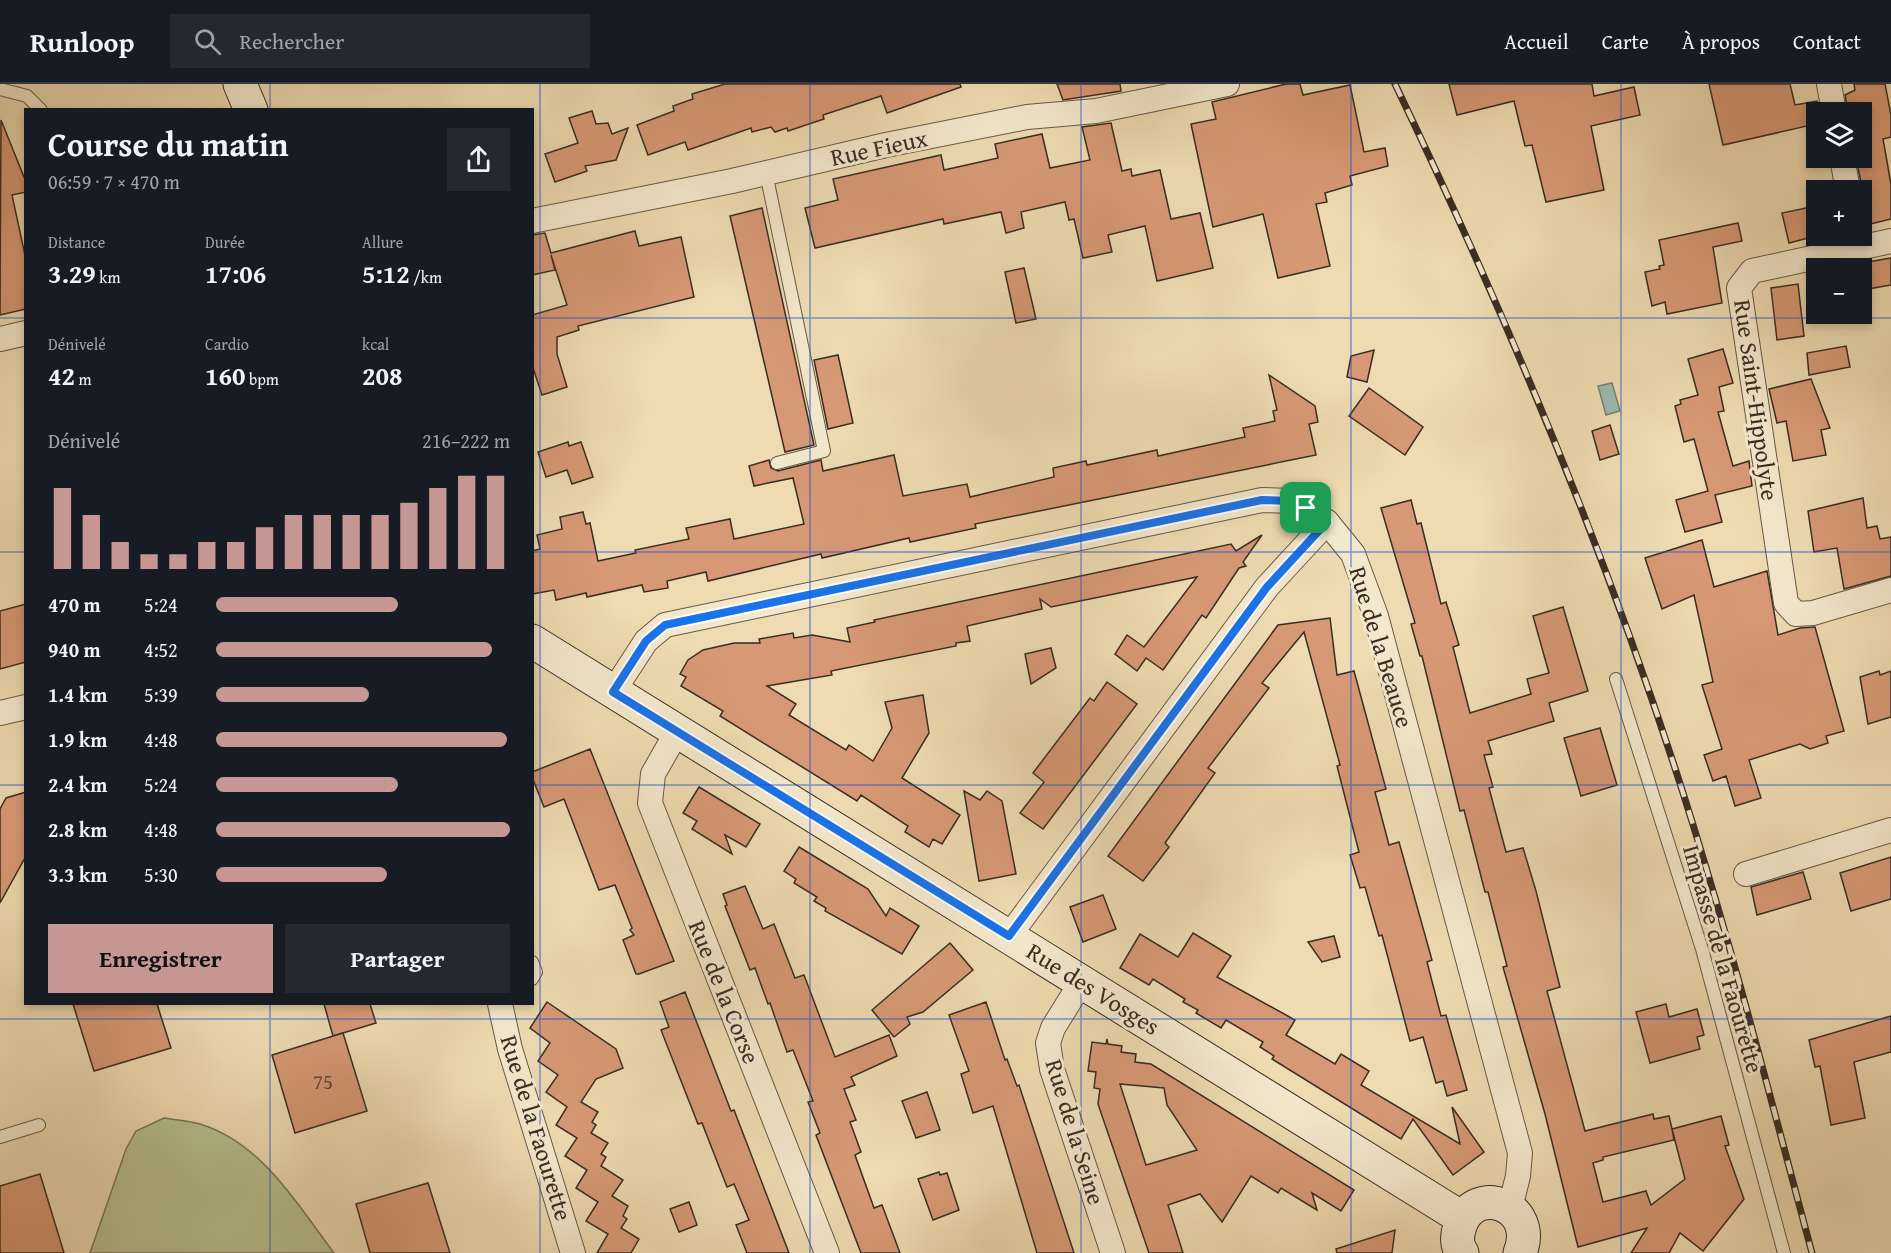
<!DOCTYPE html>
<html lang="fr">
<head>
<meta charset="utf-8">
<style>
  :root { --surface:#171b24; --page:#242831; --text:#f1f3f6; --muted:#9ea1a6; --line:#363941; --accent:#c59692 }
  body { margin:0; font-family:"Gentium Book Plus",serif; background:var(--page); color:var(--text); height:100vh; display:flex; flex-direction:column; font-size:22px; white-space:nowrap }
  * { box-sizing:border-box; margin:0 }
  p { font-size:20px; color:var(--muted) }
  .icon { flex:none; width:33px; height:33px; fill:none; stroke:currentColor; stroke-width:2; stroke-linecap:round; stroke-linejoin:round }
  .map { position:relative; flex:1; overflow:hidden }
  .panel { position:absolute; left:24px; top:24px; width:510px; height:897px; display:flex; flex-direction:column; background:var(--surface); border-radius:0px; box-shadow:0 3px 9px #0003 }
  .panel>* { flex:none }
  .tools { position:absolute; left:1806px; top:18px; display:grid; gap:12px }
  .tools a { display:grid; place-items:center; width:66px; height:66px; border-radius:0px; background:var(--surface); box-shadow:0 3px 9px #0003; font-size:30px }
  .pin { position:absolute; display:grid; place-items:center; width:51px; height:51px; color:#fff; margin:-26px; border-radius:12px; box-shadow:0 3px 9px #0006 }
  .round { display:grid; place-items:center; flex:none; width:63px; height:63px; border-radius:0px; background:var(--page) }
  .head { display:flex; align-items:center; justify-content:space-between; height:102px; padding:0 24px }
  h1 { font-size:33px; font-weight:800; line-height:45px }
  .metrics { display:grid; grid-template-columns:repeat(3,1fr); gap:9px; height:102px; padding:6px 24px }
  .metrics div { display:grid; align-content:center }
  .metrics b { font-size:26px; font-weight:800 }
  .metrics small { font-size:16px; font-weight:400 }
  .metrics p { font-size:16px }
  .chart { height:168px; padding:12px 24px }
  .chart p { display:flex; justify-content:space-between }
  .chart svg { width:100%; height:108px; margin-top:6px; stroke:var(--accent); stroke-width:6 }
  .primary-button { display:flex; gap:12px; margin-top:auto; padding:12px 24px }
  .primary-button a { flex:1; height:69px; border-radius:0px; background:var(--accent); color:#111; font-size:24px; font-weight:800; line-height:69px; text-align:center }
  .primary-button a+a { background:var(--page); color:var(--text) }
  ul { padding:0 24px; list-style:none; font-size:20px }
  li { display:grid; grid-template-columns:96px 72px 1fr; align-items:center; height:45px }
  li i { height:15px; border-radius:8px; background:var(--accent) }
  header { display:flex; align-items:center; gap:36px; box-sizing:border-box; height:84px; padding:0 30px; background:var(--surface); border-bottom:2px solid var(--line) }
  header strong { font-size:28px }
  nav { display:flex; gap:33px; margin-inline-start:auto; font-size:21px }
  .search { width:420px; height:54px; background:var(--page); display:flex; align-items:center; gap:15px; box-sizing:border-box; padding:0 21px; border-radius:0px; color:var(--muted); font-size:22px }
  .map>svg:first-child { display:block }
  .green { fill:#b7c08d; stroke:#787658; stroke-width:1.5 }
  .water { fill:#99bbae; stroke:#738276; stroke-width:1.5 }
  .building { fill:#d79975; stroke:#392d23; stroke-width:1.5; fill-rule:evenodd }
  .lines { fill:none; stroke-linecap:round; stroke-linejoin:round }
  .lane-casing { stroke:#665846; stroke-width:14 }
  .street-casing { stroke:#665846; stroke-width:26 }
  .secondary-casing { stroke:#392d23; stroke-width:35 }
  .lane { stroke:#f4e8cc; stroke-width:12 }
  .street { stroke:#f4e8cc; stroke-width:24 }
  .secondary { stroke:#f4e8cc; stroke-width:33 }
  .rail-casing { stroke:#392d23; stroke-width:7 }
  .rail { stroke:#f4e8cc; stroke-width:4.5; stroke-dasharray:14; stroke-linecap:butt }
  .route-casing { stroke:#fff; stroke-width:12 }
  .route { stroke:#1a73e8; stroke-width:8 }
  .grid { fill:none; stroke:#1d4ed8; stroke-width:1.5; stroke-opacity:0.55 }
  .labels { text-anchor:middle; stroke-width:6; stroke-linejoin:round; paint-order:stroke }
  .number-label { font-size:21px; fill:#604838 }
  .street-label { font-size:24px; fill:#392d23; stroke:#f4e8cc }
</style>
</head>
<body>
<header>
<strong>Runloop</strong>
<div class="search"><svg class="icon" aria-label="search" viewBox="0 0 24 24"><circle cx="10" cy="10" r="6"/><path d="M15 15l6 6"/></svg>Rechercher</div>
<nav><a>Accueil</a><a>Carte</a><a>À propos</a><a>Contact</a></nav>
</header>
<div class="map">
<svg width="1891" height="1169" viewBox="0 0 1891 1169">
  <rect width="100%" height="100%" fill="#eedbb1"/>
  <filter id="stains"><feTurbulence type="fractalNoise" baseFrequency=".00333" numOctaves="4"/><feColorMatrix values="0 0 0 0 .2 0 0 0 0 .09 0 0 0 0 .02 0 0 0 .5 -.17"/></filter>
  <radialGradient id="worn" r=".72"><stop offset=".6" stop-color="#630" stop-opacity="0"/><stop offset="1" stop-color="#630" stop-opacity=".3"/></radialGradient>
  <!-- green -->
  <path class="green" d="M164,1034C176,1036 189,1037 200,1040C262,1059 297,1120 334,1169H90L126,1065L136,1047Z"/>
  <!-- water -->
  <path class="water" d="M1612,299L1620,327L1606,331L1598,302Z"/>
  <!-- building -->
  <g class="building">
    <path d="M725,0H960L961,3L887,29L881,12L823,31L824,35L788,47L787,44L775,48L771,43L752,48L751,44L688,66L685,58L648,71L637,41L674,27L673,22L693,15L692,10Z"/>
    <path d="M1057,0H1120L1121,7L1063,16Z"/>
    <path d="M1286,0H1300L1303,11L1350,1L1364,68L1385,64L1388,82L1350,92L1352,101L1325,109L1327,118L1316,120L1330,182L1278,194L1263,130L1213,143L1191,40L1216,35L1212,18Z"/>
    <path d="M1449,0H1592L1594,12L1634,3L1640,31L1591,42L1604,106L1546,118L1532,61L1525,62L1514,17L1457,31Z"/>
    <path d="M1709,0H1790L1795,21L1817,17L1820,28H1816V40L1723,61Z"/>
    <path d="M1854,0H1885L1891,31V53L1883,55L1891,100V135L1862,142V103L1856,74H1862V28H1848L1845,11L1855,6Z"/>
    <path d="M592,27L596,40L608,39L612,50L628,44L616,76L585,82L587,87L555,98L545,70L578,59L569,34Z"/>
    <path d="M1,36L26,98V108L12,111L26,176V225L0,231Z"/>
    <path d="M1111,39L1122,87L1131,85L1132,92L1160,86L1171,135L1200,129L1213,184L1157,197L1145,142L1108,151L1112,168L1083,174L1074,135L1069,136L1065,118L1021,128L1024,144L1006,149L1001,128L944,140L943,135L815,164L805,124L838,116L833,95L941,71L944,86L998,74L995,60L1042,50L1050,84L1090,76L1082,43Z"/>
    <path d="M1816,122V152L1789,159L1782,129Z"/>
    <path d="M762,124L814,361L785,368L730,132Z"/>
    <path d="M1738,139L1742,157L1713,163L1722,219L1667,230L1665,218L1652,222L1645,188L1660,185L1659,182L1664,181L1659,156Z"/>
    <path d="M635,147L639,162L681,153L694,213L578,242L579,246L557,253V270L567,303L542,311L532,281V231L567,221L551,171L555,186L532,191V151L545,149L551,169Z"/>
    <path d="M1891,174V201L1862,206V179Z"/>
    <path d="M1024,184L1036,235L1016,239L1005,188Z"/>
    <path d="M1798,200L1804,252L1777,256L1771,204Z"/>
    <path d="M1846,262L1850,283L1809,291L1807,269Z"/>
    <path d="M1723,265L1733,299L1719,303L1724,327L1718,328L1733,382L1749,377L1752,402L1715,411L1722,438L1685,448L1676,416L1708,407L1694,355L1684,358L1675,322L1681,320L1680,316L1698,311L1688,275Z"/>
    <path d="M1374,266L1367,298L1347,293L1351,272Z"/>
    <path d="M838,271L853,339L828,345L814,276Z"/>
    <path d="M1269,291L1315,322L1318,338L1309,340L1316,371L975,440L976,444L910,458L909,454L822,474L821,470L708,497L706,488L667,497L668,504L644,508L642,501L587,513L586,509L556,516L554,506L532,510V467L540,465L537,451L562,445L560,433L583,428L586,440L590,439L598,477L636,469L635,466L689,455L686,444L730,435L734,455L804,440L793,394L754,402L749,382L769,376L771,384L778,387L821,376L823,387L894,371L903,412L967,400L970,413L1054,393L1053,384L1086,377L1087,381L1157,366L1158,372L1245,353L1243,344L1275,337L1273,327L1277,326Z"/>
    <path d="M1811,295L1830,344L1821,346L1826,371L1793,377L1786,337L1777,339L1769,305Z"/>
    <path d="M1369,304L1423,343L1405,371L1349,332Z"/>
    <path d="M1610,341L1619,370L1600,376L1592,347Z"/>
    <path d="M568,358L569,362L581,358L593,393L572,400L567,386L546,393L538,368Z"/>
    <path d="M1863,414L1867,444L1877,442L1880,455L1891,453V492L1844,505L1837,464L1814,468L1808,427Z"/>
    <path d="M1411,416L1417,440L1421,439L1441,520L1446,518L1459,561L1453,563L1470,629L1531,610L1527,595L1549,589L1533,532L1563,523L1588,607L1549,619L1554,637L1488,657L1492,670L1484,671L1493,703L1489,704L1506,768L1523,764L1536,807L1560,903L1547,907L1585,1047L1653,1030L1654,1035L1669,1032L1672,1045L1721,1032L1729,1061L1725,1062L1744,1115L1703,1167L1680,1149L1669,1169H1631L1647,1144L1578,1163L1545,1030L1503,883L1507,882L1488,808H1485L1464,726L1460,727L1422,572H1420L1411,540L1415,539L1381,424ZM1672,1045L1685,1095L1651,1121L1646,1107L1603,1118L1593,1079L1603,1076V1073L1674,1056Z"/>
    <path d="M1262,451L1243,478L1246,482L1239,484L1206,534L1202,531L1163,586L1146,574L1137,587L1115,570L1127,551L1144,563L1197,493L1051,523L1040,515L1042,525L967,542L970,557L956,559V562L831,587L832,591L767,602L796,620L789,631L846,666L849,661L873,677L892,644L885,618L923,611L929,649L902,694L960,731L942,760L933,755L929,763L905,748L908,742L861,711L857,717L720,632L723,627L681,602L686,593L680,590L688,576L703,566L734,559H760L759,555L793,549L794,554L812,551L850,558L847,544L875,538L874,536L1231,460L1236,467Z"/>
    <path d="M1702,456L1714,503L1767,487L1778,551L1800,544L1815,543L1844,647L1826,652L1828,659L1810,665L1800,660L1749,676L1761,714L1735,722L1726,692L1713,697L1704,671L1722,665L1702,601L1713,598L1694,511L1662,525L1645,474Z"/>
    <path d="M26,520V578L0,585V527Z"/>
    <path d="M1330,534L1337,591L1354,587L1386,705L1375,708L1389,761L1399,758L1432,876L1427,878L1441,932L1446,931L1467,1006L1447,1012L1443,997L1436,999L1423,953L1410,957L1382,851L1379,852L1365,803L1360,804L1350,771L1359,768L1337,682L1340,681L1304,548L1262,599L1269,604L1208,684L1215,689L1165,759L1169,763L1143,797L1108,772L1278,541Z"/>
    <path d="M1051,564L1056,584L1031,600L1025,570Z"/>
    <path d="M1879,587L1880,591L1891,587V633L1868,640L1860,593Z"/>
    <path d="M1107,598L1137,620L1043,745L1020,729L1044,698L1033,689L1090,614L1094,617Z"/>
    <path d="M1600,644L1617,701L1581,712L1564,654Z"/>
    <path d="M590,665L674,877L639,890H636L623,856L634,851L630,846L632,844L615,801L599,806L564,715L544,723L532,693V688Z"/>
    <path d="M699,703L760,740L746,763L725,751L732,770L692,745L697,737L683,729Z"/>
    <path d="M964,707L980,716L987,707L1002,717L1016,790L979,797Z"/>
    <path d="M26,708V772L0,819V725L6,714Z"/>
    <path d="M799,763L868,805L886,832L890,824L919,842L902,870L825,827L826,824L814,817L817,813L794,799L796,795L784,787Z"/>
    <path d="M1891,773V815L1851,827L1840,789Z"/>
    <path d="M1803,788L1811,815L1757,831L1751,803Z"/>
    <path d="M745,802L763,845L774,840L795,894L804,891L835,973L889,951L897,972L851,993L855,1001L844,1005L856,1036L850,1038L861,1068L855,1071L874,1124L882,1121L900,1169H861L816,1051L820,1049L808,1018L813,1017L793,966L787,968L770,919L768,920L755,884L750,886L725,822L727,821L723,810Z"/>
    <path d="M1103,811L1116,845L1083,858L1070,823Z"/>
    <path d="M1193,849L1231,872L1217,893L1295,936L1286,951L1335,980L1341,970L1369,987L1361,1001L1460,1060L1452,1023L1484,1068L1453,1091L1413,1035L1401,1055L1272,975L1274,972L1260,963L1263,958L1226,936L1221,944L1196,929L1198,926L1183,918L1185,915L1153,895L1149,901L1120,884L1140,850L1178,873Z"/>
    <path d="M1334,852L1340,873L1322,878L1308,858Z"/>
    <path d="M950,859L973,886L923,928L907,933L910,940L894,953L872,926Z"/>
    <path d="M685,908L731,1027L734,1026L789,1169H747L736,1141L749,1136L734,1100L727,1103L702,1039L698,1040L661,946L669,943L660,918Z"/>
    <path d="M547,918L616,965L623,984L596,995L581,1018L598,1028L592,1038L596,1041L591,1049L608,1059L601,1070L606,1073L601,1082L623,1096L612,1112L628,1122L623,1132L627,1135L621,1144L639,1155L631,1169H597L608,1150L586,1137L598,1118L576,1104L587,1086L565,1072L577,1054L556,1041L567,1023L546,1008L558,991L538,977L550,959L530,944Z"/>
    <path d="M986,918L1005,976L1007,975L1017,1002L1019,1001L1074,1169H1037L993,1022L973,1029L961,990L969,987L949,931Z"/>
    <path d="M73,920H157L171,964L94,987Z"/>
    <path d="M324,920H370L376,939L333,952Z"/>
    <path d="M1666,920L1669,933L1697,925L1704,951L1697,953L1700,965L1650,979L1636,928Z"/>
    <path d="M1891,932V968L1854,978L1865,1034L1831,1041L1820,982L1815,983L1809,956Z"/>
    <path d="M343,949L367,1027L295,1049L272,971Z"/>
    <path d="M1107,955L1108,960L1122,962L1121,968L1136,970L1135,978L1151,980L1354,1106L1341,1127L1312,1109L1317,1126L1281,1104L1278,1109L1251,1092L1222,1138L1200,1110L1168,1121L1183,1169H1149L1098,1020L1100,1005L1094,1004L1096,988L1088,987L1092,958L1106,960ZM1120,1000L1164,1004L1167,1021L1197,1066L1146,1081Z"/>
    <path d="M927,1008L940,1046L916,1054L902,1017Z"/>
    <path d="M939,1088L940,1091L947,1089L959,1126L933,1136L918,1095Z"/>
    <path d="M40,1090L64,1169H0V1102Z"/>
    <path d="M428,1099L450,1169H370L356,1120Z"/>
    <path d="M689,1118L697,1141L679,1148L670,1125Z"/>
    <path d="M1395,1146L1392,1169H1337L1336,1165Z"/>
  </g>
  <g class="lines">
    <defs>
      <g id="lane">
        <path d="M0,5L27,12L41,26"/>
        <path d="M766,89L824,367L777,379"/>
        <path d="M1616,595L1702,865L1784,1169"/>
        <path d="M532,878L536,888L532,895"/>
        <path d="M0,1053L39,1041"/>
      </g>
      <g id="street">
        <path d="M1829,0L1834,28"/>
        <path d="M1842,74L1848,106"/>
        <path d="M532,137L732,97L886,61L1027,33L1096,27L1227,0"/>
        <path d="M1891,157L1752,187L1739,204L1786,519L1796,530L1813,529L1891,506"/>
        <path d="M0,255L26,249"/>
        <path d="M613,608L646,557L665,541L1262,416L1291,417L1327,438L1353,470L1376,532L1520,1069L1518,1092L1510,1124"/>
        <path d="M0,629L26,623"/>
        <path d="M677,648L653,690L650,719L827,1169"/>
        <path d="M1746,790L1891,746"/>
        <path d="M1009,852L1267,503L1327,438"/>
        <path d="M1082,897L1053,944L1048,959L1052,985L1113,1169"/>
        <path d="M500,920L510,965L573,1169"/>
      </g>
      <g id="secondary">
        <path d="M240,0L251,26"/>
        <path d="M532,557L1462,1134"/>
        <path d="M1462,1169C1456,1161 1457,1151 1460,1142C1474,1098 1539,1121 1520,1169"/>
      </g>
    </defs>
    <!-- lane casing -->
    <use href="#lane" class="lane-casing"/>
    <!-- street casing -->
    <use href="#street" class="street-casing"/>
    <!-- secondary casing -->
    <use href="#secondary" class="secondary-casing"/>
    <!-- lane -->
    <use href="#lane" class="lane"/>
    <!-- street -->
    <use href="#street" class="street"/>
    <!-- secondary -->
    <use href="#secondary" class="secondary"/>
    <defs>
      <path id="rail" d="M1395,0C1506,231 1606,467 1684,712C1732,863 1771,1016 1812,1169"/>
    </defs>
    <!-- rail casing -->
    <use href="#rail" class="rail-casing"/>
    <!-- rail -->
    <use href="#rail" class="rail"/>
  </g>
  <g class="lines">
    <defs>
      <path id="route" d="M1262,416L1291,417L1327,438L1267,503L1009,852L613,608L646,557L665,541Z"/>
    </defs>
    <!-- route casing -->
    <use href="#route" class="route-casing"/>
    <!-- route -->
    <use href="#route" class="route"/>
  </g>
  <!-- grid -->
  <path class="grid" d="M270,0V26M540,0V1169M810,0V1169M1081,0V1169M1351,0V1169M1621,0V1169M0,234H26M532,234H1891M0,468H26M532,468H1891M0,701H26M532,701H1891M270,920V1169M0,935H1891"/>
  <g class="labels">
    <!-- number labels -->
    <g class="number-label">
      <text x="323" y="1005">75</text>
    </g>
    <!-- street labels -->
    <g class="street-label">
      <text transform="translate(879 64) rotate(-12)" y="8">Rue Fieux</text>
      <text transform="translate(1756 316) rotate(82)" y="8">Rue Saint-Hippolyte</text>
      <text transform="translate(1381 563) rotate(73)" y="8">Rue de la Beauce</text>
      <text transform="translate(1723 875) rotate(74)" y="8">Impasse de la Faourette</text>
      <text transform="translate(1093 905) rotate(32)" y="8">Rue des Vosges</text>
      <text transform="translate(724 908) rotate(68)" y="8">Rue de la Corse</text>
      <text transform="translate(536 1044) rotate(73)" y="8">Rue de la Faourette</text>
      <text transform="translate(1075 1048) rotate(73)" y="8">Rue de la Seine</text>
    </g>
  </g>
  <rect width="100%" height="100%" filter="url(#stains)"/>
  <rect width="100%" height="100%" fill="url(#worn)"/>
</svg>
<div class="tools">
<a><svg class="icon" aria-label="layers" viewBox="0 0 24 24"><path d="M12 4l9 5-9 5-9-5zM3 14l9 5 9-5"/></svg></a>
<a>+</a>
<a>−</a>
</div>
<div class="pin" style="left:1306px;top:424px;background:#1e9e55"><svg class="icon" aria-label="arrive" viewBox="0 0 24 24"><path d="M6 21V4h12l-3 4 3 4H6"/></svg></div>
<section class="panel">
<div class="head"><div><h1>Course du matin</h1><p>06:59 · 7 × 470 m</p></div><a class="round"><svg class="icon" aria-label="share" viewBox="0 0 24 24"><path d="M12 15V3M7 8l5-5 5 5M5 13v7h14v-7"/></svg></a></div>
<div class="metrics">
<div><p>Distance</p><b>3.29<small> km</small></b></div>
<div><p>Durée</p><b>17:06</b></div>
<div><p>Allure</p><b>5:12<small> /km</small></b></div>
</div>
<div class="metrics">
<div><p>Dénivelé</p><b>42<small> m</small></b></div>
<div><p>Cardio</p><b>160<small> bpm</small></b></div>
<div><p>kcal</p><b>208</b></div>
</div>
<div class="chart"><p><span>Dénivelé</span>216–222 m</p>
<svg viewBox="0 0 160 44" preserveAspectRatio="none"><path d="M5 44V11M15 44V22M25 44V33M35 44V38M45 44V38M55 44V33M65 44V33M75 44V27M85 44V22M95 44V22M105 44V22M115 44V22M125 44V17M135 44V11M145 44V6M155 44V6"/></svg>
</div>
<ul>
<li><b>470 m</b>5:24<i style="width:62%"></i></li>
<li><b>940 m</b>4:52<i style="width:94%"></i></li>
<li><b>1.4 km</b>5:39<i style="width:52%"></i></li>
<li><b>1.9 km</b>4:48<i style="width:99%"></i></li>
<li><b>2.4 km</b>5:24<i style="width:62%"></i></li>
<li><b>2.8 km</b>4:48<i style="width:100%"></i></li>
<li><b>3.3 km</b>5:30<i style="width:58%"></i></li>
</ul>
<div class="primary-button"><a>Enregistrer</a><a>Partager</a></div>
</section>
</div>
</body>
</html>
